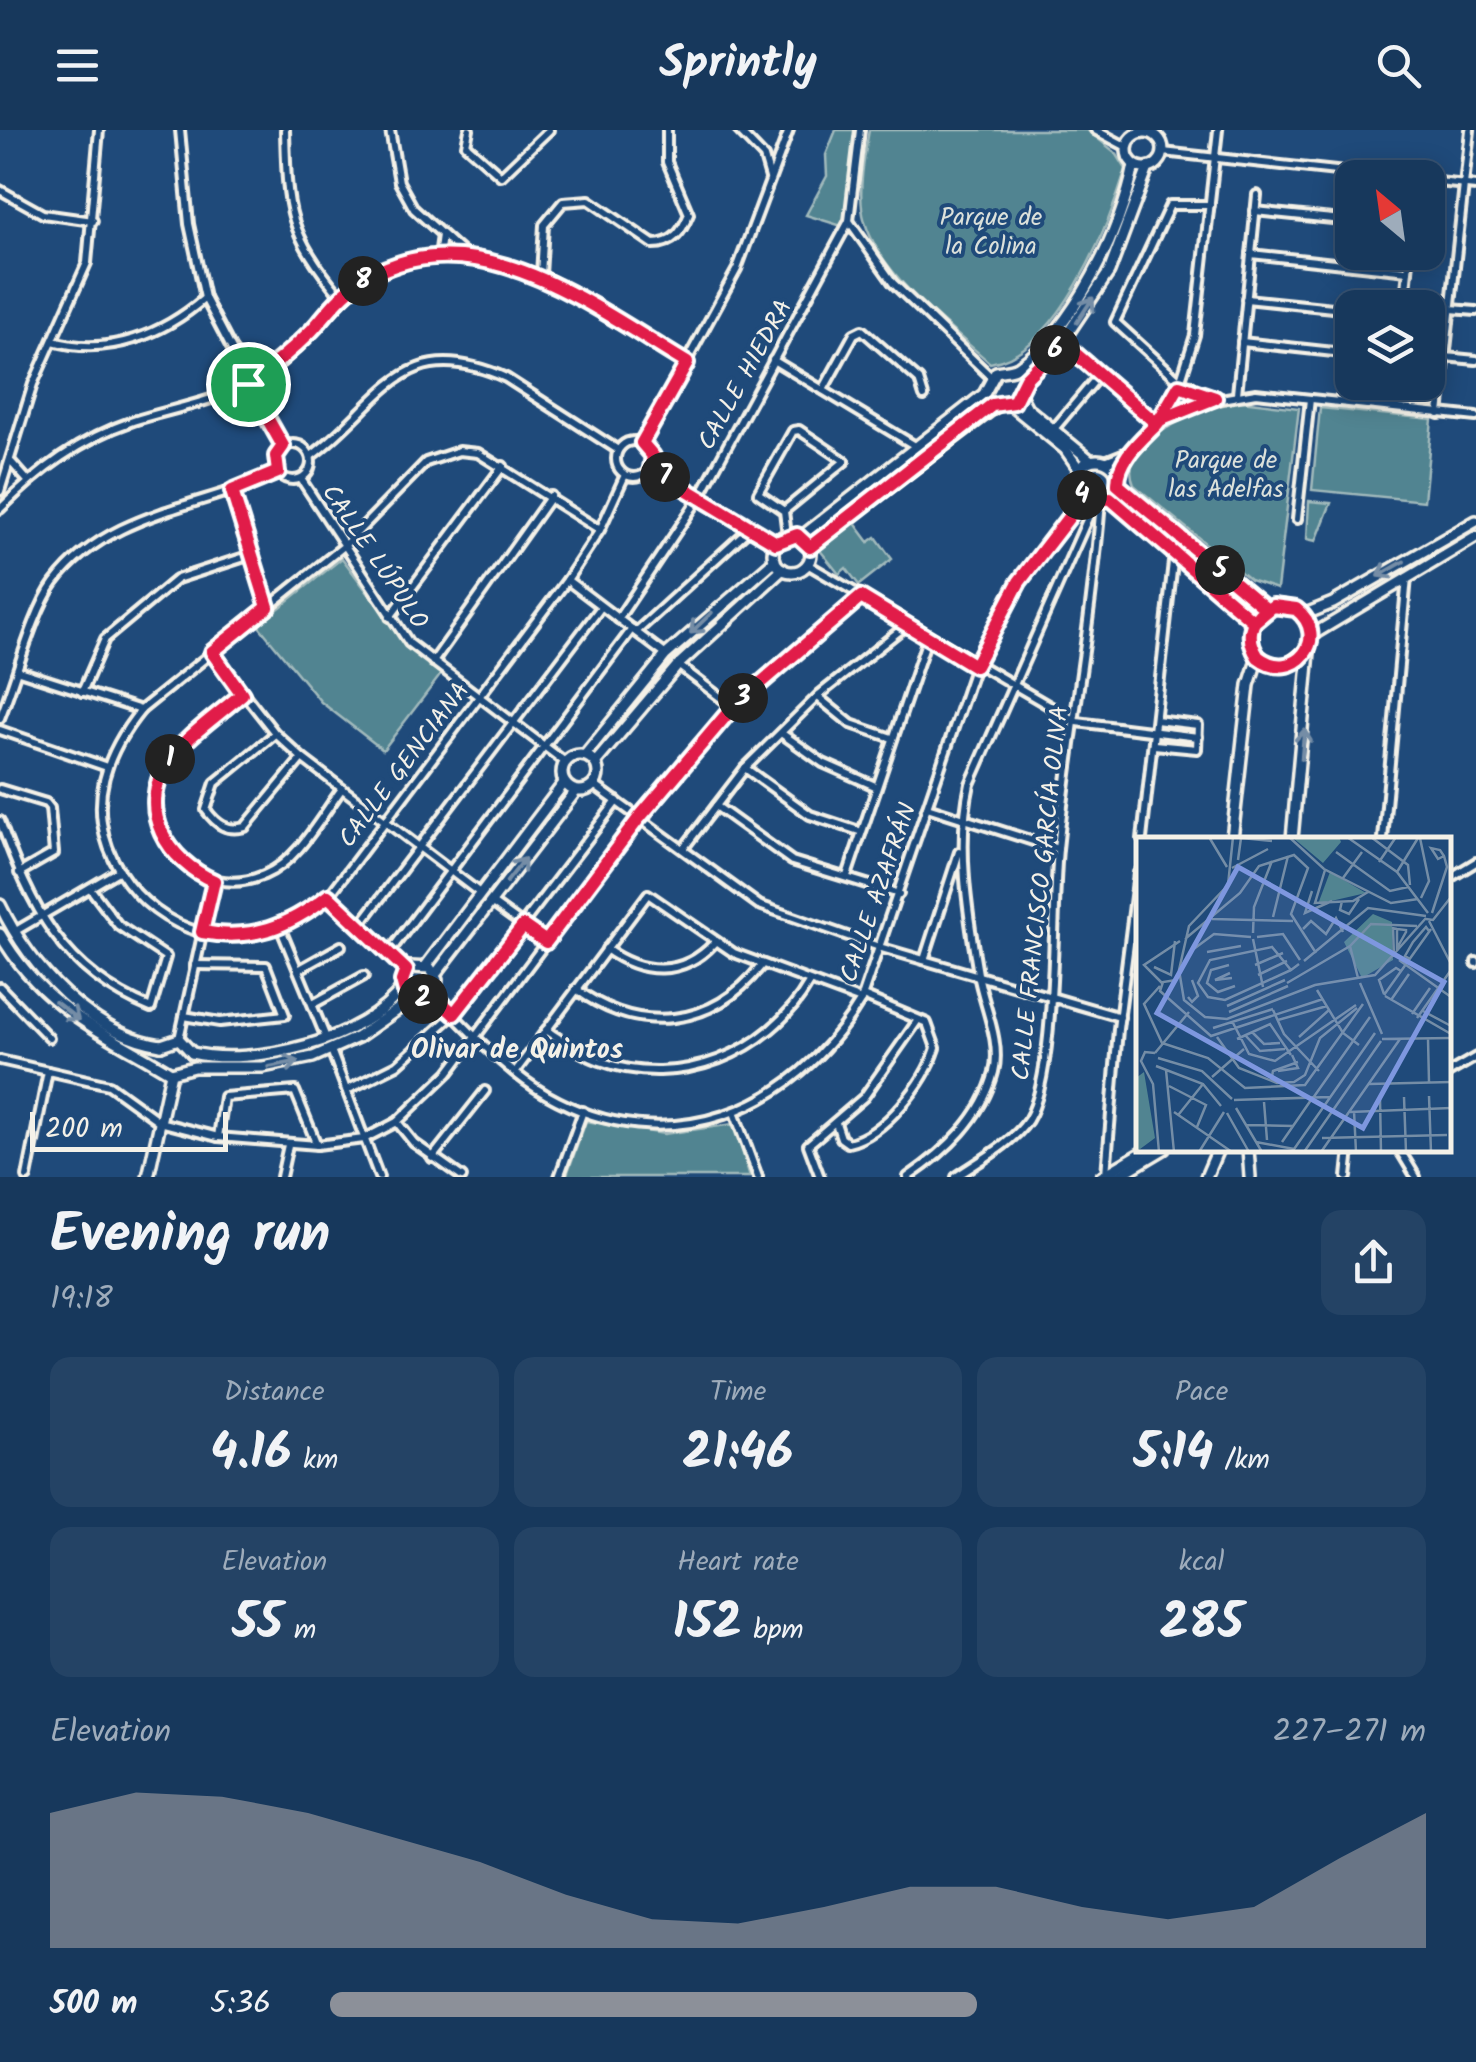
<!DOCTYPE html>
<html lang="en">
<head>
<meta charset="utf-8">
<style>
  :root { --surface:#17385c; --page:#244365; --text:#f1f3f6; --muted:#9eacbb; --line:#365272; --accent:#8c9099 }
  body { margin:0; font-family:Kalam,sans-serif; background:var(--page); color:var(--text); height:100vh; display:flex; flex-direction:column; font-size:38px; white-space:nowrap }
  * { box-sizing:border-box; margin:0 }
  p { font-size:32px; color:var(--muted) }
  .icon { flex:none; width:55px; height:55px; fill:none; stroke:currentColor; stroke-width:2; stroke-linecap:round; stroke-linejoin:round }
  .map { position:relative; height:1047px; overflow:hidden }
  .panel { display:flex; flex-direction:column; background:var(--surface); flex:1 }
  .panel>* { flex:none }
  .needle { width:65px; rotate:331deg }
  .fabs { position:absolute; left:1335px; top:30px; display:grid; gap:20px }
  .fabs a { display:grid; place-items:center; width:110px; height:110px; border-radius:20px; background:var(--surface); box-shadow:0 5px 25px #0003,0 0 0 2px var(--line); font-size:50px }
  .scale { position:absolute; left:30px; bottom:25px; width:198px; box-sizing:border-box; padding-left:10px; border:5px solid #f4f1e8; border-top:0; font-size:28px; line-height:35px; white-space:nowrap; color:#f4f1e8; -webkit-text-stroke:8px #1f4a7a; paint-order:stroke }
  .pin { position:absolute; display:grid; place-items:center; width:85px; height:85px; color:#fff; margin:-42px; border:5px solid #fff; border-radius:50%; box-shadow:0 2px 10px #0007 }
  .km { position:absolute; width:50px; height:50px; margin:-25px; border-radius:50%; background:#222; color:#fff; font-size:28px; line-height:50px; text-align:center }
  .round { display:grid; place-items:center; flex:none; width:105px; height:105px; border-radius:20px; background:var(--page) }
  .summary { display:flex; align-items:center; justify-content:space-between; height:170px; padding:0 50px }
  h1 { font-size:55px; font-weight:600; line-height:75px }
  .stats { display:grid; grid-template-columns:repeat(3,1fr); gap:15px; height:170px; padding:10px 50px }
  .stats div { display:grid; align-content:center; border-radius:20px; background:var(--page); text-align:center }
  .stats b { font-size:50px; font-weight:600 }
  .stats small { font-size:28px; font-weight:400 }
  .stats p { font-size:28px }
  .chart { height:280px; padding:20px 50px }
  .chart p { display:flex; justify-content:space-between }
  .chart svg { width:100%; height:180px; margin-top:10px; fill:var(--accent); opacity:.7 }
  ul { padding:0 50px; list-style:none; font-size:32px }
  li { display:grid; grid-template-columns:160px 120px 1fr; align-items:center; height:75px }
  li i { height:25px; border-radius:12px; background:var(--accent) }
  header { display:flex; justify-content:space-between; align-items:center; height:130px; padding:0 50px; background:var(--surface); font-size:45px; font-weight:600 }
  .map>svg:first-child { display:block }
  .green { fill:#518491; stroke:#a2babc; stroke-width:2.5 }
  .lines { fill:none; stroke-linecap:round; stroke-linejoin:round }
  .minor-casing { stroke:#f4f1e8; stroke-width:14 }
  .secondary-casing { stroke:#f4f1e8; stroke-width:16 }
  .minor { stroke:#1f4a7a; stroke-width:6 }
  .secondary { stroke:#1f4a7a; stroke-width:9 }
  .oneway { stroke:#748da6 }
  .route-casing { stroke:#fff; stroke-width:20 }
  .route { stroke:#e11d48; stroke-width:12 }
  .labels { text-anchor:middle; stroke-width:8; stroke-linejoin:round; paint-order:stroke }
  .park-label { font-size:25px; fill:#dce1db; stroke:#1f4a7a }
  .street-label { font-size:25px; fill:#f4f1e8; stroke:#1f4a7a }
  .neighbourhood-label { font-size:28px; font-weight:bold; fill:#f4f1e8; stroke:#1f4a7a }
  .inset-road { fill:none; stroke:#748da6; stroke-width:2.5 }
  .view { fill:#7e97df; fill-opacity:0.15; stroke:#7e97df; stroke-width:5 }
  .inset-edge { fill:none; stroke:#f4f1e8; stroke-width:5 }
</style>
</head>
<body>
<header><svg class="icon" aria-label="menu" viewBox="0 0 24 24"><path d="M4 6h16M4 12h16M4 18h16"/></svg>Sprintly<svg class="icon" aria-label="search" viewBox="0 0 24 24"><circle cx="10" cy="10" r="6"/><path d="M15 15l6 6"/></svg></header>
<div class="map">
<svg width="1476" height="1047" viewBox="0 0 1476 1047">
  <rect width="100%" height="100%" fill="#1f4a7a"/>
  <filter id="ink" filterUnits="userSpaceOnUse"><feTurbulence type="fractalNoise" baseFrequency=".01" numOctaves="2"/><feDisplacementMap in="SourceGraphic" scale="20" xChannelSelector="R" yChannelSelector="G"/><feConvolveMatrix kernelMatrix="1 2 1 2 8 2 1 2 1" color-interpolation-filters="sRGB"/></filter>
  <g filter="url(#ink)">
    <!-- green -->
    <g class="green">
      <path d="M836,0H860L849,91L845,97L806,85L827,46L826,25Z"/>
      <path d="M869,0H1087L1116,23L1126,39C1108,98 1058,223 990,233C948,195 869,138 862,78C859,53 865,24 869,0Z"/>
      <path d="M1241,271L1299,278L1277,459L1250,450L1134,355C1114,309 1208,276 1241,271Z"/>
      <path d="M1320,278L1432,289L1424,371L1312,360Z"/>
      <path d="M1309,371L1331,373L1316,411L1307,409Z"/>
      <path d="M854,392L869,412L876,407L892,429L859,455L846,438L839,444L819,419Z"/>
      <path d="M342,428L410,519L442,543L383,620L321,572L258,495Z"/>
      <path d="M586,991L664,1004L734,994L750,1047H566Z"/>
    </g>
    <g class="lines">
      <defs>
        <g id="minor">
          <path d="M180,0L189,94L205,168L283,317"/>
          <path d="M285,0C287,82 288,102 341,167"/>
          <path d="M390,0L399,52L414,79L467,127L541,145L687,233"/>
          <path d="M469,0L466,15L501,46L549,0"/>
          <path d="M738,0L764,27L770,48"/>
          <path d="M1095,0L1127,17"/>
          <path d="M1163,22L1400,48"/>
          <path d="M1428,51L1476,56"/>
          <path d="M0,60L43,84L93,91"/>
          <path d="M1255,81L1352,91"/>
          <path d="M849,91L893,153L991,247"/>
          <path d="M1251,124L1408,141"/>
          <path d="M439,127L442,105"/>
          <path d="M541,145L544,95L563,72L589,70L653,114C674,114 682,101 689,84L667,32V0"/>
          <path d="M1246,169L1352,180"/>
          <path d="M1404,178L1410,122"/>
          <path d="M1451,179L1476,181"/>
          <path d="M53,211C108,227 164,204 205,168"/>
          <path d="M1062,212L1157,293"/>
          <path d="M1242,212L1352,224"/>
          <path d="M1445,227L1476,230"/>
          <path d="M773,230L917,317"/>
          <path d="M1181,252L1115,192L1170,75H1210"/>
          <circle cx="1185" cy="265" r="11"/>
          <path d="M1179,256L1195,205L1218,0"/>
          <path d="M823,260L854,204L862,200L919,250L924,266"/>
          <path d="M1237,264L1257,65"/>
          <path d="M1191,274L1256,263L1476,287"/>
          <path d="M1396,278L1398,252"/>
          <path d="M1439,284L1470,0"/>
          <path d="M1053,300L1100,244"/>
          <circle cx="634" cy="329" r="18"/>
          <path d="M642,313L737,139L789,0"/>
          <circle cx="293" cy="332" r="18"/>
          <path d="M311,326C383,274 400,201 506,248L618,320"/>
          <path d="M1105,331L1130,321"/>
          <path d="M12,333L28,351"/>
          <path d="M651,338L777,413"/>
          <path d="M1117,343L1174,268"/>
          <path d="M301,349L409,513L565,632"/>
          <path d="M0,361L33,254L87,133L99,0"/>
          <path d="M232,361L267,477"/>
          <path d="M0,379C39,340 80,309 133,291C171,279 214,272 250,253C343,200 331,126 467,127"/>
          <path d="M784,381L845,331L799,300L793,301L758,363L784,381L787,405"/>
          <path d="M1297,389L1310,269"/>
          <path d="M600,400L567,450L329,766C305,784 283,798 254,804C184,819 112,762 102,693C96,651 115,612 141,580L344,416L426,332L459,321L478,323L600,400L625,345"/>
          <path d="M807,434L1077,592L1198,607"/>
          <path d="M567,450L666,525"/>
          <path d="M390,487L503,336"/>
          <path d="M618,489L699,368L849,91L860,0"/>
          <path d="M636,502L750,398"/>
          <path d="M212,523L275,603L302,628L481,764"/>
          <path d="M433,532L551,366"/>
          <path d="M678,535L733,577"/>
          <path d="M19,541L141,580"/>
          <path d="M82,562L105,509L177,449L251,425"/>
          <path d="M242,564C216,586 174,612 161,645C137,709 200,773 264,745C298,731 320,688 341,660"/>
          <path d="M818,567L851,594L892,608"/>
          <path d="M0,588C15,552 33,481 54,453C108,381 202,378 278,343"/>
          <path d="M0,600L107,637"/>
          <path d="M781,603L823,633L875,656"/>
          <path d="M275,604L215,653L206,680C217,695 227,702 245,697L302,628"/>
          <path d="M1154,615L1197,619L1198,595L1156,590"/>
          <path d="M745,638L810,685L862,702"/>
          <path d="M594,655L759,775L882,818L1120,887"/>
          <path d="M0,659L46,673L50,678L54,723L19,743"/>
          <path d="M716,676L792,731L899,764"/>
          <path d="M927,677L1058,719"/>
          <path d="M0,691C31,777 62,842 151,878L166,827L118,795L90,758"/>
          <path d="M1142,709L1174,423"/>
          <path d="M1383,709L1407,447"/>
          <path d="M683,719L745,638L820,564L908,494"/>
          <path d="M847,746L928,506"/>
          <path d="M1448,749L1476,732"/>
          <path d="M329,766L407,840"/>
          <path d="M491,772L546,812"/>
          <path d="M360,795L601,477"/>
          <path d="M280,797L326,908"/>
          <path d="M14,802L120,740"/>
          <path d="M606,819C642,845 683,847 714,813"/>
          <path d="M389,823L632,499"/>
          <path d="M924,830L959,722"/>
          <path d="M1476,832V833"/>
          <path d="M298,840L341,816"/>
          <path d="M0,857L49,908"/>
          <path d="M576,859C639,905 712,898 761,836"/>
          <path d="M432,864C468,898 503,940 547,965C667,1033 794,982 861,870L975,536L1019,452L1075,379L1080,364"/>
          <path d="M313,874L364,846"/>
          <path d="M184,886L220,892L285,885L266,836L195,835"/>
          <path d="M546,900C563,911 580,924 600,931C678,960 769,924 809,853"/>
          <path d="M179,909L214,751"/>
          <path d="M331,920L379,1047"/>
          <path d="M0,930L109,955L160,992L218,1007L317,1015L364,1009L397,992L449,942L639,688L733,577L861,467"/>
          <path d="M515,942L648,764L734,823L861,870"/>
          <path d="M1448,943L1476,927"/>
          <path d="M347,960L397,935L454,884L617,671"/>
          <path d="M734,982L758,1047"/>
          <path d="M397,992L414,1013L462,1047"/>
          <path d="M836,993L841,1008L848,1013C885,1005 925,952 936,918L927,893L863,866"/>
          <path d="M218,1007L224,967L295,961L317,1015"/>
          <path d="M1399,1019L1416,1047"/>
          <path d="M432,1028L485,961"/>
          <path d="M1106,1044L1118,899L1138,743"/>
          <path d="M27,1047L48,941"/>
          <path d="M281,1047L288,1015"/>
          <path d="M559,1047L583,981"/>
          <path d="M820,1047L808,1015L864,967L918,890"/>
          <path d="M908,1047C946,1021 982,988 994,942C1002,912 983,874 978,844C968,784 956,714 970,654L1095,372"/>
          <path d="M956,1047C979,1031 1012,1014 1028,990C1057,944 1052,780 1058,719C1070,603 1092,488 1101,371"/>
          <path d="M1347,1047L1350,1019"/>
        </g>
        <g id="secondary">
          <circle cx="1145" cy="20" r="18"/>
          <path d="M1022,254L1062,212L1109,142L1148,38"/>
          <path d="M1020,265L1027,278L1090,330"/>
          <path d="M1010,274L1065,319L1079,339"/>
          <circle cx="1097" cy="351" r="21"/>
          <path d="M1118,355L1267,479"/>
          <path d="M1110,367L1253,492"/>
          <circle cx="792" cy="423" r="19"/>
          <path d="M801,407L984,264L996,242C1003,240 1011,241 1018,237C1074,199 1122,99 1134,35"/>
          <path d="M810,417L999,274"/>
          <path d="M1303,485L1333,473L1476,391"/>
          <path d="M1312,505L1476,407"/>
          <circle cx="580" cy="643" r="18"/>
          <path d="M585,625L666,525L775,430"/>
          <path d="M595,633L678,535L783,439"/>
          <path d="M1232,709L1249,555L1258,527"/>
          <path d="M1292,709L1311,500C1301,472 1271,468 1253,492V519L1266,533L1286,536L1309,518"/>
          <path d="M0,775C30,837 90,904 161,915"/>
          <path d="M0,804C43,879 104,902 171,943"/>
          <path d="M426,836L564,653"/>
          <path d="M435,845L576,661"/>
          <path d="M403,857V845L411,837L430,838L437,850C436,863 427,870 414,868"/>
          <path d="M161,915L179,909L192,923"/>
          <path d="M192,923C252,937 366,911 403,857"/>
          <path d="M171,943L194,937H263L313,927L358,907L414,868"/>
          <path d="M1248,1019L1250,1047"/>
          <path d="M148,1047L171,943"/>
          <path d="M1101,1047L1148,1019"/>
          <path d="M1117,1047L1164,1019"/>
          <path d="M1206,1047L1218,1019"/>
        </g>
      </defs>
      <!-- minor casing -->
      <use href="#minor" class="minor-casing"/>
      <!-- secondary casing -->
      <use href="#secondary" class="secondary-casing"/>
      <!-- minor -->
      <use href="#minor" class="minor"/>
      <!-- secondary -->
      <use href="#secondary" class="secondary"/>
    </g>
    <!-- one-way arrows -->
    <defs><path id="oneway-shaft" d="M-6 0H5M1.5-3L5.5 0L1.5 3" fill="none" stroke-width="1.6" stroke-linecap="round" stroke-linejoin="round" transform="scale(2.5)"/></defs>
    <g class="oneway">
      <use href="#oneway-shaft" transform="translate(1085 180) rotate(-57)"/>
      <use href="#oneway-shaft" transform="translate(1391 439) rotate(150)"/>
      <use href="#oneway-shaft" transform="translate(701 493) rotate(136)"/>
      <use href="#oneway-shaft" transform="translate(1303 614) rotate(-85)"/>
      <use href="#oneway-shaft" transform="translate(516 740) rotate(-52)"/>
      <use href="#oneway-shaft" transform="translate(67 881) rotate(38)"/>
      <use href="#oneway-shaft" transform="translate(284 934) rotate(-11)"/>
    </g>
  </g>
  <g class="lines" filter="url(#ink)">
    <defs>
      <path id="route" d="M248,254L283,316L276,326L278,342L232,361L268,477L212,522L242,564C218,585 186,606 168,632C136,681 168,731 214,751L202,802C252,811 288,797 328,766L406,840L402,851L405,862L419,869L432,864L454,884L523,796L546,812L639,688L733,577L861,467L975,536L1019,452L1075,379L1080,364L1095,372L1110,368L1254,492L1273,476L1296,479C1332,507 1294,555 1258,527C1246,509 1249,491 1266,479L1118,355C1117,330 1140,311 1157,294L1160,290L1215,268L1179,256L1157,294L1062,212L1026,248L1014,272L992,275L810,417L797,405L776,413L651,338L653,326L642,313L687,233C590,175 467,77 354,156C337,168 326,185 312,200C292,220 271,238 248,254"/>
    </defs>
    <!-- route casing -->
    <use href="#route" class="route-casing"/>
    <!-- route -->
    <use href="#route" class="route"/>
  </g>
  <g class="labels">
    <!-- park labels -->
    <g class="park-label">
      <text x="991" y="95">Parque de<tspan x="991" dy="29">la Colina</tspan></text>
      <text x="1226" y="338">Parque de<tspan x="1226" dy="29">las Adelfas</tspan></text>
    </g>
    <!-- street labels -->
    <g class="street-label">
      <text transform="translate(744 244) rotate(-61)" y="9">CALLE HIEDRA</text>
      <text transform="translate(376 426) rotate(56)" y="9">CALLE LÚPULO</text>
      <text transform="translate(403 634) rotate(-53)" y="9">CALLE GENCIANA</text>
      <text transform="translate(877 762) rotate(-71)" y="9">CALLE AZAFRÁN</text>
      <text transform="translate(1039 763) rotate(-84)" y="9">CALLE FRANCISCO GARCÍA OLIVA</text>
    </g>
    <!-- neighbourhood labels -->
    <g class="neighbourhood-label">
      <text x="517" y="928">Olivar de Quintos</text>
    </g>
  </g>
  <!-- overview -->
  <g transform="translate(1136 707)">
    <rect width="315" height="315" fill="#1f4a7a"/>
    <path d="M156,0H203L205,5L187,26ZM194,35L230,56L182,67ZM237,77L256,85L257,123L226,141L208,105ZM8,235L19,301L0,315V241Z" fill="#518491"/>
    <path class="inset-road" d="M73,0L91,30M97,0L92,48L53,89L43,133L48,163L69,180L91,182L179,148L239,138L290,81M153,0L188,32L255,66L282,62M211,0L261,35L292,76M235,0L272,28L274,48M284,1L293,44L285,61M200,15L254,54L272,50M102,23L105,1L136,4M243,25L260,0M96,31L132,12M189,33L179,66L217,64L232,55M261,35L282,1M207,41L226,15M176,54L169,76L196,64M206,64L204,73L213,77L223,62M296,76L311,30L308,19L304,13L295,11L302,22L308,19M137,80L152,19M76,82L157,84M290,82L297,83L315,60M293,84L315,127M257,90L258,120M256,91L261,92L270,93V95L261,111V92M167,92L175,84L190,97L200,81L207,95M117,96L118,70L136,24M121,100L147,97L164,123M49,102L104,56L123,29L158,18L172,31L155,77L180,116M117,102L127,150M214,109L222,141M55,114L78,97L115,100M71,115L105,109M274,122L269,119L277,105L290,90L293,94M263,123L315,160M168,124L232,71L290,79M93,128L75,133L71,146L82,155L99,149M119,128L147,116M18,130L35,138L39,104M155,133L89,163L72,160L62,146L74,123L136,110L155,133L163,127M94,136L79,143L96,141M122,138L151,124M40,143L27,145L24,154L75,199L187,162M26,146L8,128L44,104M151,146L214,109L235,87L281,89M224,146L246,197M24,149L8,167L26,206L72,221L109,251L169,248L227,167M181,153L207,196L223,208M248,157L243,143L260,131L265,134M248,158L295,92M249,159L315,197M52,160L56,165L62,159L56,143M255,163L273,137M91,169L149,143M137,173L148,197L183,234M287,174L315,189M93,175L152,149M276,177L294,151M281,181L315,133M142,183L191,169M96,184L113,217L139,224L220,168M77,191L137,172M116,195L128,207L144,206M109,198L124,214L149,212M81,200L103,231L141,246L158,245L169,238L184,201L221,171M163,200L193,173M101,202L134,187L155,218M246,202L315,201M292,202L293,245M19,216L9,215L5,224L17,247L23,315M19,216L53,175M22,221L66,234L96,262M20,229L67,247L85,269M30,233L38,315M142,234L162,231L156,218M76,240L108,212M135,244L137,234L162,225M233,247L315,245M33,249L70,268L61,290M293,259L295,315M268,260L270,315M177,261L234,180M244,261L245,315M98,263L194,260M128,265L131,303M100,271L126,315M218,274L220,315M38,275L96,315M214,275L315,271M91,276L113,315M43,277L67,247M110,288L158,289M186,301L311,298M120,305L158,312M146,305L175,263M63,315L88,275M156,315L239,196M168,315L245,204M185,315L264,202"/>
    <path class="view" d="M102,30L308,145L227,291L21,176Z"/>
    <rect width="315" height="315" class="inset-edge"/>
  </g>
</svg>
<div class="fabs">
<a><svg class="needle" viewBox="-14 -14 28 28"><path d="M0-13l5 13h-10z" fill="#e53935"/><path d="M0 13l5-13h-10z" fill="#9eacbb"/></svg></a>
<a><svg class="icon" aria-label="layers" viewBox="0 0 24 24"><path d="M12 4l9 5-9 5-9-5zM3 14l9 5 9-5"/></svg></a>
</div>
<div class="scale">200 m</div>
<div class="pin" style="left:248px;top:254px;background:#1e9e55"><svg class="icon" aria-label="arrive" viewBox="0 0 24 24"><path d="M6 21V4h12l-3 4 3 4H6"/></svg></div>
<b class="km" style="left:170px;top:629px">1</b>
<b class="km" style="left:423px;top:869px">2</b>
<b class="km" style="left:743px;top:568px">3</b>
<b class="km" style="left:1082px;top:365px">4</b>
<b class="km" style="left:1220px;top:440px">5</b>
<b class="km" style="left:1055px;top:220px">6</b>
<b class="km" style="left:665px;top:347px">7</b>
<b class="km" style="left:363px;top:151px">8</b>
</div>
<section class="panel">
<div class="summary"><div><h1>Evening run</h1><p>19:18</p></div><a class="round"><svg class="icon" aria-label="share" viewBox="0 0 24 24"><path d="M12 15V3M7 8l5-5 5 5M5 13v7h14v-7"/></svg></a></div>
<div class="stats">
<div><p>Distance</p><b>4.16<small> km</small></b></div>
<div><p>Time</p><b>21:46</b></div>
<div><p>Pace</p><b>5:14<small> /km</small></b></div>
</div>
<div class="stats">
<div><p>Elevation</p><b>55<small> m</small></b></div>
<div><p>Heart rate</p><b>152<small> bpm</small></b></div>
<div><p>kcal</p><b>285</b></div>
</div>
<div class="chart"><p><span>Elevation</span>227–271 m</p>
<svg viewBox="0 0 160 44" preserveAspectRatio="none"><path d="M0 44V11L10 6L20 7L30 11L40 17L50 23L60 31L70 37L80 38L90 34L100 29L110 29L120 34L130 37L140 34L150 22L160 11V44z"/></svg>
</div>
<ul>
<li><b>500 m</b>5:36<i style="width:59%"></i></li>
</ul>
</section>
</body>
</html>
